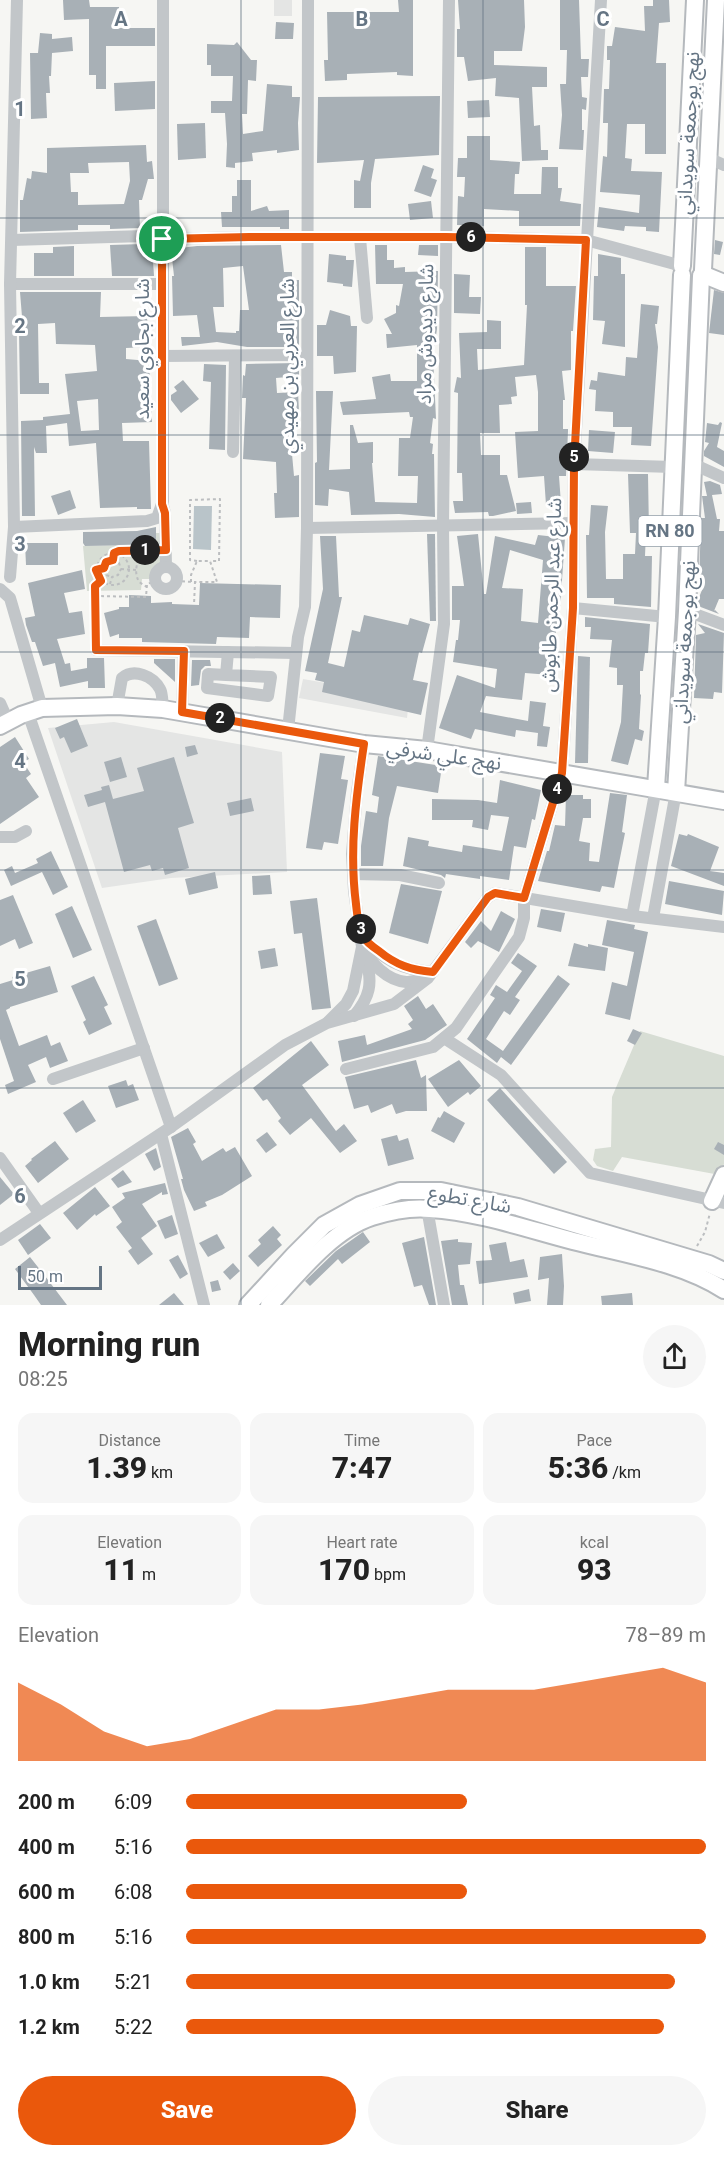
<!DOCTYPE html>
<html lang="en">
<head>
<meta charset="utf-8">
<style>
  :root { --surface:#fff; --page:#f6f6f6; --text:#222; --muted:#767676; --accent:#ea580c }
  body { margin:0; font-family:Roboto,"Noto Sans Arabic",sans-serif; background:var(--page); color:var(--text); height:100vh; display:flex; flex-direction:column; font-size:22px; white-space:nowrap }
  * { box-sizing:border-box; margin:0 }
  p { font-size:20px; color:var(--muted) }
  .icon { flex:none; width:33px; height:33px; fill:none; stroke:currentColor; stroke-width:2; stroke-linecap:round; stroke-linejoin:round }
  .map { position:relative; height:1305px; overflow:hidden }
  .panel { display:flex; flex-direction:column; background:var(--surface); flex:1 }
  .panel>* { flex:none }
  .scale { position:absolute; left:18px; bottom:15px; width:84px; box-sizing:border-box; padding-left:6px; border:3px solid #657584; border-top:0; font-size:16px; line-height:21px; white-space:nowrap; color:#657584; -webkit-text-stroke:4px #fff; paint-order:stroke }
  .pin { position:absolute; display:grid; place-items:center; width:51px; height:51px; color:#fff; margin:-26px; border:3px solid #fff; border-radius:50%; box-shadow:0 2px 6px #0007 }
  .km { position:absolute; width:30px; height:30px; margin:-15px; border-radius:50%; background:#222; color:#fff; font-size:16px; line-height:30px; text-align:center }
  .round { display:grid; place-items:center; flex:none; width:63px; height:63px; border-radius:32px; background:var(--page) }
  .head { display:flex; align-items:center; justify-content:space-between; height:102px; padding:0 18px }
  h1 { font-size:33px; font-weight:800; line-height:45px }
  .metrics { display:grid; grid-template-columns:repeat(3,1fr); gap:9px; height:102px; padding:6px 18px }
  .metrics div { display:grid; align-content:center; border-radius:15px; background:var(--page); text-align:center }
  .metrics b { font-size:30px; font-weight:800 }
  .metrics small { font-size:16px; font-weight:400 }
  .metrics p { font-size:16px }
  .chart { height:168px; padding:12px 18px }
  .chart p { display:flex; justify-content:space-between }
  .chart svg { width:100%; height:108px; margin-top:6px; fill:var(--accent); opacity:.7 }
  .action { display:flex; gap:12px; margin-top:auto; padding:12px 18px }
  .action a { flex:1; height:69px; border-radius:36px; background:var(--accent); color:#fff; font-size:24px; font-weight:800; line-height:69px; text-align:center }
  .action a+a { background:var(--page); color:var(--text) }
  ul { padding:0 18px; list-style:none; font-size:20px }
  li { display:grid; grid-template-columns:96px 72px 1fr; align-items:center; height:45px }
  li i { height:15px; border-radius:8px; background:var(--accent) }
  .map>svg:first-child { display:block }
  .built { fill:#e4e5e4 }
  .green { fill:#d7ddd4 }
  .water { fill:#b9c4c9 }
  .building { fill:#a8b0b6; fill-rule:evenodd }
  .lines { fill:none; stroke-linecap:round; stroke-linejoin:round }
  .major-casing { stroke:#b5b9bd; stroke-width:20 }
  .path { stroke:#bcbec0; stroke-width:2; stroke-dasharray:3 3; stroke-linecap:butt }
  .minor { stroke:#c2c6c9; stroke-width:12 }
  .major { stroke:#fff; stroke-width:16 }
  .route-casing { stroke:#fff; stroke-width:12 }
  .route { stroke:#ea580c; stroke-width:8 }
  .grid { fill:none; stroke:#657584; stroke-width:1.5; stroke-opacity:0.55 }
  .labels { text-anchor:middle; stroke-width:6; stroke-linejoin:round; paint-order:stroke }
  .shield { fill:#fff; stroke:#939ea9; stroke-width:1.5 }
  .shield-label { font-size:18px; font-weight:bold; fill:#657584 }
  .street-label { font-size:20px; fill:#657584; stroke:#fff }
  .grid-label { font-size:20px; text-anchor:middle; font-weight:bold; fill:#657584; stroke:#fff; stroke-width:6; stroke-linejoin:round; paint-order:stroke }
</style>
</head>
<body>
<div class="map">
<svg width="724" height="1305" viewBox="0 0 724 1305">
  <rect width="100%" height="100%" fill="#f6f6f3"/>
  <!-- built -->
  <g class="built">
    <rect x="274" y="0" width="18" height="16"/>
    <path d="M303,679L417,699L408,709L407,718L299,698Z"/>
    <path d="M114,722L282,752L287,872L171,878L102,888L48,728Z"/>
  </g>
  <!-- green -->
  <g class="green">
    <path d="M129,533H160V563L151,572L149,579H142L141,590L87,591L83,546L129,545Z"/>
    <path d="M640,1031L724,1056V1164L720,1175L622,1157L613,1171L597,1166L593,1160L595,1149L611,1147L612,1097Z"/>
  </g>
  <!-- water -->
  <path class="water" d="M194,506H212L211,550L193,549Z"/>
  <!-- building -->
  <g class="building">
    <path d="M63,0H89L90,7H119V28H155V46H106V89H96V75H89V19L64,20Z"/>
    <path d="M398,0H413V76L397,75V72L347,74V80L325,81L324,60H328L327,12H399Z"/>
    <path d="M458,0H524L525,27L522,51H494V65L547,67V87H532L534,126L540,125L541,150H548V160L522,161L519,98L495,96L496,78L468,81L464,57H457V29H460Z"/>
    <path d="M560,0H579L581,59H589L588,77H581L582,97L587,98L586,110L582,109V130H584L583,150L559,149L562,115L560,84H566L567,50H560Z"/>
    <path d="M653,0H669L670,22L659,23L656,63H666V154H645V124H627L625,158L632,159L631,171L662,172L659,232L646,231V227L625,226L624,231L597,227L599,207L639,213L640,195L600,192L603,156L607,157L608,123H603L604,89H609L610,60H607V46H612L615,27L645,31L644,6H653Z"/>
    <path d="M276,22L294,23L293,39H275Z"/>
    <path d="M40,33L52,34V39L72,37L73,51L52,53L51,76H49L50,93H46L47,118L31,119L30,53H38Z"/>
    <path d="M237,42L251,60H257L256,81L248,80L247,114H242L243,134L263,131L267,84L292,86V97H300L298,123L299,150L277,153V150L252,153L253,161L235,163V168L226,167L227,144L225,113H211V101H232L233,76H211V65H207V44L234,45Z"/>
    <path d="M155,81V109L115,111L114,83Z"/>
    <path d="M440,96L439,155L375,159L371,183V208H354V180L360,181L364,160L317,163L318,97Z"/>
    <path d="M489,100L490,117L468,118L467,101Z"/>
    <path d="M205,123L206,158L178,160L177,124Z"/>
    <path d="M467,136H490V160L520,162L519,174H515L514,194H541L542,167H558V188H562L560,201L581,204L580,226H519V211L484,209V226L457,225L458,196L464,197L465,177H457L458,158H467Z"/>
    <path d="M146,145L147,162L152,161L154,179H148L142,200H139L140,228L110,229V225H78V230L20,232V200H23L27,178L31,179L32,171L47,173V148ZM129,162L130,181L124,204L78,205V192H71L70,173H89L88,163Z"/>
    <path d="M423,165L434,169L431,178L437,180L431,197L414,191Z"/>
    <path d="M237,180H251V211L267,206L269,211L289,210V229H280V227H222L221,212H232V196H237Z"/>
    <path d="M431,201L433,218L410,220L408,204Z"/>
    <path d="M715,240L723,242L720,255L714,254Z"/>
    <path d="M143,244L152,246L154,276H112L110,245Z"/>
    <path d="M281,245L284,272H292V280H299V347H247L217,342L182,346L181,337H200L197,315L173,316L172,276H174L171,249L197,246ZM243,266L249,310H240L239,331H236V333L216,332L213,307H224L223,268Z"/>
    <path d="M375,245H387V260H394V268L405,267V272L438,271L437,329L433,355L436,419L433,418L430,443L433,444L432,454H434L435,517L399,514L351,515L349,492L329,489L328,506L315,505V463L317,462L316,391H333L329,470L350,469V425H353L358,443L373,442V463H372L375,502L417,503L418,476H398L399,438H410L413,417H410L409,412L343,415L340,402L376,399L372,377L390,374L391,381H417V345L387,348L386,334H392L384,319L396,313V305L399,306L403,284H376Z"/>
    <path d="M419,245H438V256L418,255Z"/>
    <path d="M74,246V276H34V253H53V247Z"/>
    <path d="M525,247H546V286H576L573,331H571V370L562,371L565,400H563V429H568V431L566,476H559L561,504L546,505L544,476L518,478L515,432L538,431V392L536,375L515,377L517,396L511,397L512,404L499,405L500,433H480L481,455H500V475H507L516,511L493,516H489L488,512L455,513L453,501H463L462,473H457L458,393L454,392L457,377L461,378L459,333L487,332V320L501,321V349H477L478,370L524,365L527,305H525Z"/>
    <path d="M329,254L346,256V260H354L352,287L343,286V284L327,282Z"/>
    <path d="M598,254L621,258V274H625V347L602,344L605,321L593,320L594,276H598Z"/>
    <path d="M454,274L470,275L469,297H481L480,314L454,313Z"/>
    <path d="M714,290L724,293V335L709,333Z"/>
    <path d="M20,292H101L100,317L147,316L149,347L126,348V359L149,361L152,422L122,423L123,441H149L151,509H137V507L100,508L96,443L69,446L67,423L46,426L47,453H36L34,447L35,516H22L21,421L43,420V417L70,414L65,374L97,371L95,345L56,344L55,323L38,324L39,383H49V394H20L19,329H23ZM98,399L99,430L81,431L77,401Z"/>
    <path d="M641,304L659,306L657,324H655L658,347L651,446L631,445L632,427H613V412L595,411L596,390L589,389L591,380L597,381L598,372L625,376L626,357L637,358Z"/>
    <path d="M330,310L350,316L351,326H357L356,372L334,374L333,356H317V325H326Z"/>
    <path d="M299,363V376L276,378L277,393L298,392L299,412L293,413L296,454H292L294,476L299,475V517L275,518L274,493H277L276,462L243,459L246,398H242L243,375L245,376L246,364Z"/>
    <path d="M204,364L226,365L225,450L209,449L211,382L203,381Z"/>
    <path d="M183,380L199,399L181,413L171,400V395L177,391L174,387Z"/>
    <path d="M720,422L722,423L717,447L724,451V467L704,456V451L709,443L705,442L707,423L718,425Z"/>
    <path d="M589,430L615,432L613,453L588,451Z"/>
    <path d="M628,474H648L649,532H646L645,556H652L651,607L614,604V598H587L586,535H589L591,505L608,506L605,532L606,579H623V554H635L636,533H630Z"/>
    <path d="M710,481L720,485L722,494L712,495L717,519H720L719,531H724V599H719L714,611L715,610L719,614L698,606V600L704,585H699L701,518H705L702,496H707L704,482Z"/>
    <path d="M70,490L76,508L58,515L51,496Z"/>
    <path d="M531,502L532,513L517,514L516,503Z"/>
    <path d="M156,527V558H136L137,545L85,546L83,543V532L137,531Z"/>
    <path d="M427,534H435L436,621H430Z"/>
    <path d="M478,534L484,594H486L495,536L535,545L538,535L565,538L559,622H557L551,675L525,673L522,700L486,696L480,712L528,721L530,701L546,703L543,726L550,727L547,747L537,746L538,733L516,730L515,737L475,729L471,739L439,728L457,675L495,688L497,669L453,662L456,640H458L460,620H452V586H464L457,536ZM510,550L543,560L538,623L521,621L523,589L502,588Z"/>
    <path d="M320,536H336L339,597H342L328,663L344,667L352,630L360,632L364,615L408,625L410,618L430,624L422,653L419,652L413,680L428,683L421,715L322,692L324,682L315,680L317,673L305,671L323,589Z"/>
    <path d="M25,543H58V565H26Z"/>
    <path d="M82,570L85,589L64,593L69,613L82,611L85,634L57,639L65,664L70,663L71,671L87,668V658H104L105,688H88V681L60,687L55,663L43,666L35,642H32L26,625L25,618L35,616L28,583Z"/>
    <path d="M200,583L281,585L280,618L250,617L249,638L217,637L216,644L142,642V638H119V634L110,637L104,613L119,609V607H129V595L151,596V603L172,602V604L199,605Z"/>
    <path d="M585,617L650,624L648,653H645L643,671H640V694L641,695L639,729L644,731L642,741L635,739L628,765L611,761L621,722L623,685H617V668L609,667L612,640L590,639L591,627H585Z"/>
    <path d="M698,624L724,633L722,693L714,692L713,699L694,698L696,635L705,633Z"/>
    <path d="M578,656L590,657L588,763H575Z"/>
    <path d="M154,659H175V682L154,663Z"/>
    <path d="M192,660H210L211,666H205L201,670L199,685L191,686Z"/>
    <path d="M77,719L88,746L71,753L64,737L60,739L55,728Z"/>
    <path d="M15,737L29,759L23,762L31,774L26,778L39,797L0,824V747Z"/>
    <path d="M195,745L198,754L187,757L185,747Z"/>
    <path d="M320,753L345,756L341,779L348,780L338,844L324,842L322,850L306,848Z"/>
    <path d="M378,756L442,766L438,793L397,786L389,818L383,866H361V846L366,811L377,813L379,797L372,795Z"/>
    <path d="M121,757L127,777L110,782L104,762Z"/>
    <path d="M174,757L194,823L178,828L189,868L165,875L163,868L152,871L150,865L124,872L105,802L88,807L84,795L102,790L101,787L109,785L113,799L144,791L137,768Z"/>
    <path d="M500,780L541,790L535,820L532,819L526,848L514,846L509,880L480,876V879L446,874L445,878L441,875L403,866L408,837L429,841L428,846L462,852L463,845L502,851L509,817L491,815L488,830L472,827L473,820H432V799L478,800L497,803Z"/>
    <path d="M610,793L627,795L622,832L625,833L614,888L602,886L600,892L538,881L547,851H549L555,825L565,826L566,795H583V799H591V818H583L579,841L590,843L589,861L599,862Z"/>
    <path d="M251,798L254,811L230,816L227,803Z"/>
    <path d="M679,834L687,836L688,834L719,847L710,871L724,873V886L671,866Z"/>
    <path d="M51,851L68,887L53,895L42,872L11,886L4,870L12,866L15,873L38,863L36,859Z"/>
    <path d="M215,872L218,888L189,895L185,879Z"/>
    <path d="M270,875L272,894L253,895L252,876Z"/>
    <path d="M669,881L724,891L722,915L665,904Z"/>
    <path d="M401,884L442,891L428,944L389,933Z"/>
    <path d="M13,895L33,943L19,949L15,939L0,946V900Z"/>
    <path d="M317,898L331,1008L312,1010L302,933L294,934L290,901Z"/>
    <path d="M72,906L92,950L73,958L55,914Z"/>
    <path d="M541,909L565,913L561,932L537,927Z"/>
    <path d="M501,911L515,919L499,952L478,941L471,948L465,942L481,921L491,931Z"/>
    <path d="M156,919L178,979L159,986L137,926Z"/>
    <path d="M607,920L635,925L634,929L648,932L630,1020L605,1014L612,982L627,986L634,952L602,945Z"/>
    <path d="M574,943L588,947V944L608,948L605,971L568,966Z"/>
    <path d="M275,948L278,966L261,969L258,951Z"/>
    <path d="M518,953L537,966L515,997L520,1000L510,1015L504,1011L486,1039L503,1051L558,975L570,984L511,1065L501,1057L497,1063L467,1039L495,998L490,995L496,985L507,992L522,971L511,963Z"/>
    <path d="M50,966L58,992L10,1007V1008L6,1010L19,1046L47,1035L51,1046L60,1042L68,1061L50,1068L46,1057L28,1065L36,1082L8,1094L5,1085L14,1081L0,1039V984L13,980L12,977Z"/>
    <path d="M94,976L108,1005L104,1007L112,1024L89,1035L83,1022L86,1020L71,986Z"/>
    <path d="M418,996L426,1009L433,1004L447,1025L425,1040L342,1062L338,1041L365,1035L367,1045L412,1029L408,1024L413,1020L404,1006Z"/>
    <path d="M633,1029L642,1033L635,1045L627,1041Z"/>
    <path d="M311,1041L329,1065L302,1085L336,1131L344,1124L357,1141L340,1153L311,1118L290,1135L278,1121L281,1118L267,1099L263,1101L253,1088Z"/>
    <path d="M416,1060L421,1078L426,1075L427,1111H406L396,1114L392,1104L371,1113L368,1105L354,1109L345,1077Z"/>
    <path d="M459,1060L481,1086L470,1095L468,1092L448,1107L428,1079Z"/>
    <path d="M126,1080L128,1086L133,1084L139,1100L116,1108L108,1086Z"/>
    <path d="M500,1088L567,1162L554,1174L487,1100Z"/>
    <path d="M83,1100L96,1121L76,1133L63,1113Z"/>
    <path d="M444,1111L465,1123L454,1143L431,1131L438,1117L440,1118Z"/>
    <path d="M188,1128L196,1142L193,1144L202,1161L223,1148L226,1152L235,1147L252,1176L222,1195L205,1202L207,1206L194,1211L184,1190L181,1179H183L171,1137Z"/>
    <path d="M267,1132L277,1145L266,1153L256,1140Z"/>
    <path d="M397,1135L399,1141L408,1138L414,1159L388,1166L381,1139Z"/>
    <path d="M55,1141L69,1159L38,1183L25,1166L32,1160L31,1159Z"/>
    <path d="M718,1142L724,1145V1155L714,1149Z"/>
    <path d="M156,1148L161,1167L154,1171L145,1154Z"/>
    <path d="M123,1170L132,1182L118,1188L111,1179Z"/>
    <path d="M0,1177L14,1194L0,1205Z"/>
    <path d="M165,1183L168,1194L162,1195V1192L142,1204L157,1226L141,1238L153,1254L138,1265L128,1251L132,1248L116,1227L122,1222L112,1207L125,1198L122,1193Z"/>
    <path d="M95,1187L110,1206L96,1216L95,1214L77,1230L63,1213Z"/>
    <path d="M172,1215L178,1234L165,1239L157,1221Z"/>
    <path d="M40,1224L51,1238L28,1255L18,1240Z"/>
    <path d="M273,1226L281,1235L277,1239L282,1245L258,1267L248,1256L261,1244L258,1240Z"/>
    <path d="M363,1232L370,1242L342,1264L338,1259L310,1286L305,1281L336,1251Z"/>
    <path d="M217,1234L225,1248L208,1257L199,1243Z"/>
    <path d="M424,1237L436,1305H429L422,1285L414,1287L402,1243Z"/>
    <path d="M458,1239V1242L472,1243L470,1264L458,1265L460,1285H464L468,1305H452L441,1241Z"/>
    <path d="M506,1242L510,1262L524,1259L528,1277L479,1284L476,1261L492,1260L489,1245Z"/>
    <path d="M562,1254L564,1286L563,1305H547L549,1278L538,1280L540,1257Z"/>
    <path d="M178,1255L188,1274L180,1279L169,1260Z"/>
    <path d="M30,1257L45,1276L67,1305H41L34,1295L15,1269Z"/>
    <path d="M233,1263L240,1271L230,1280L223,1272Z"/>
    <path d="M218,1280L221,1290L212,1292L210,1282Z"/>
    <path d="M529,1289L531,1301L515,1304L513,1293Z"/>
    <path d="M174,1293L184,1305H159Z"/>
    <path d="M632,1293L633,1305H602L601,1296Z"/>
  </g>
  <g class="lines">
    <defs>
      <g id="major">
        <path d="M682,266L695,0"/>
        <path d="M703,270L716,0"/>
        <path d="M702,274L724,283"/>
        <path d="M0,726L21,715L42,708L117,706L163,709L364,744L427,750L724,801"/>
        <path d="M656,788L667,617L682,275"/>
        <path d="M676,792L687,611L701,276"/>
        <path d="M712,1201L724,1175"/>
        <path d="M248,1305L294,1255L324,1225L360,1205L400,1191H441L518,1207L709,1264L724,1271"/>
        <path d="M269,1305C297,1275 332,1230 372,1217C391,1211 411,1207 430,1209C478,1212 527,1229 573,1241C623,1254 680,1262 724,1290"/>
      </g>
    </defs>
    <!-- major casing -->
    <use href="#major" class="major-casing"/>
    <!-- path -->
    <g class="path">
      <path d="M146,550C137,560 133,570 139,582L147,587"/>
      <circle cx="113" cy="569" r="16"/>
      <path d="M113,560L114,553L119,551L154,550"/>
      <path d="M197,561L190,560V500L220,499L219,561H210"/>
      <path d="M121,569L136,570"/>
      <path d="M176,581L195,582L194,605"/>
      <path d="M191,582V575L197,561H210L217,582H195"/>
      <path d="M110,584L112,577L118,575L121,569L119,563L113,560L107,562L104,568L106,575L112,577"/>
      <path d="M95,596L146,597L147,584L156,581"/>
      <path d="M96,638L95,586L101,581"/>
      <path d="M697,1246L705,1232L710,1213"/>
    </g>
    <!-- minor -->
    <g class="minor">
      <path d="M708,158L724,165"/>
      <path d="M360,238L367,318"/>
      <path d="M12,240L144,236L162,239L249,237H446L586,240L682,266"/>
      <path d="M10,284H162"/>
      <path d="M162,356L306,355"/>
      <path d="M233,452L235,356"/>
      <path d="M574,464L673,467"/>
      <path d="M693,464L724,478"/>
      <path d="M163,506L165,513L166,567"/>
      <path d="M14,527L147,521L157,518L163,501V0"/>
      <path d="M307,528L573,523"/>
      <circle cx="166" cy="578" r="11"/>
      <path d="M10,577L14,527L10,284L17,0"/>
      <path d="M0,589L10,598L42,708"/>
      <path d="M573,608L667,617"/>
      <path d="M687,611L724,625"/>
      <path d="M96,650L296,653"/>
      <path d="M226,675L271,677L268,696L207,688L208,674L226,675L228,652"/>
      <path d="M0,703L8,721"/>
      <path d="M117,706L122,678C134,668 153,676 160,689C163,694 162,703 163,709"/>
      <path d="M182,712L184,651"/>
      <path d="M28,713L171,1127"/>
      <path d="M288,730L298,637L305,607L307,528L308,0"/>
      <path d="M427,750L444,624L443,525L449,0"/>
      <path d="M0,837H15L26,831"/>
      <path d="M353,874L400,875L439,883"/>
      <path d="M632,916L656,788"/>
      <path d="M653,918L676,792"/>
      <path d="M362,935C382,960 402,970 433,972"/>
      <path d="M362,947C371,963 386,980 406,982C411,982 419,980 425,979"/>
      <path d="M354,1016C370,997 373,983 366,960"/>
      <path d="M328,1022L346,1004L353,991L362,947L354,891L352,854L357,792L364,744"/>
      <path d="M444,1038L501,1075L590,1173L724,1203"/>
      <path d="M346,1069L433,1047L456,1028L519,937L524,918V898L562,773L573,608L574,464L601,0"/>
      <path d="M53,1079L144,1048"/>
      <path d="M161,1134L204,1305"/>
      <path d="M0,1158L39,1213"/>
      <path d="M427,1208L444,1305"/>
      <path d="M0,1240L171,1127L285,1045L327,1023L394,1004L428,978L488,897L495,893L632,916L724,927"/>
    </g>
    <!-- major -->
    <use href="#major" class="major"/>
  </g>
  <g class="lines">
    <defs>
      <path id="route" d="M249,237H446L586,240L574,464L573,608L562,773L524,898L495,893L488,897L433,972C411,970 396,965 379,951C373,947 366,942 362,935C358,927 357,913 356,904C349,850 356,797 364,744L182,712L184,651L96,650L95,586L101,581L96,570L104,568L106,562L113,560L114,553L119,551L166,550L165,513L162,504V239Z"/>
    </defs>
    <!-- route casing -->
    <use href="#route" class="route-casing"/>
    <!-- route -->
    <use href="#route" class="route"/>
  </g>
  <!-- grid -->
  <path class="grid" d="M241,0V1305M483,0V1305M0,218H724M0,435H724M0,652H724M0,870H724M0,1088H724"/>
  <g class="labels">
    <!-- shield labels -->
    <rect class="shield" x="638.5" y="516" width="63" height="30" rx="4.5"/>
    <g class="shield-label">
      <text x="670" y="537">RN 80</text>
    </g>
    <!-- street labels -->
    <g class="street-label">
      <text transform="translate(688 133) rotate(-87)" y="7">نهج بوجمعة سويداني</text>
      <text transform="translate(425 334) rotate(-89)" y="7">شارع ديدوش مراد</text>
      <text transform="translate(142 349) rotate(-90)" y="7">شارع بجاوي سعيد</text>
      <text transform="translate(287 366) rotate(-90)" y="7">شارع العربي بن مهيدي</text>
      <text transform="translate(551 595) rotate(-88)" y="7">شارع عبد الرحمن طابوش</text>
      <text transform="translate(684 642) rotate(-87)" y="7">نهج بوجمعة سويداني</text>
      <text transform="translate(444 755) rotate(8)" y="7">نهج علي شرفي</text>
      <text transform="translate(470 1199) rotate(10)" y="7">شارع تطوع</text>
    </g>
  </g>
  <g class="grid-label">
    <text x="121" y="26">A</text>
    <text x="362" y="26">B</text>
    <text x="603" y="26">C</text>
    <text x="20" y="116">1</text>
    <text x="20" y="333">2</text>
    <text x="20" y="551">3</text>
    <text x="20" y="768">4</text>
    <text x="20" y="986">5</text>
    <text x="20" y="1203">6</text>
  </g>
</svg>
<div class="scale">50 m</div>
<div class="pin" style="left:162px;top:239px;background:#1e9e55"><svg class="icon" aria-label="arrive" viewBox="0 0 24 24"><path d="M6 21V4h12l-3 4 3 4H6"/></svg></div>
<b class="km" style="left:145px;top:550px">1</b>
<b class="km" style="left:220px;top:718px">2</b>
<b class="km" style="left:361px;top:929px">3</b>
<b class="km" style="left:557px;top:789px">4</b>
<b class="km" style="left:574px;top:457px">5</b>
<b class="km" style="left:471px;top:237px">6</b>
</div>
<section class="panel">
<div class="head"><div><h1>Morning run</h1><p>08:25</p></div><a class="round"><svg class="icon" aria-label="share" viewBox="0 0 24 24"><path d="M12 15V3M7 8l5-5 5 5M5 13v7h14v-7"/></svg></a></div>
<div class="metrics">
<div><p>Distance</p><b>1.39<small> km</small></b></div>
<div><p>Time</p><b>7:47</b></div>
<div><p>Pace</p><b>5:36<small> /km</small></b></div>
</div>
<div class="metrics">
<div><p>Elevation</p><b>11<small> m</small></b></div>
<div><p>Heart rate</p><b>170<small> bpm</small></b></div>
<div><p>kcal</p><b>93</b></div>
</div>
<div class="chart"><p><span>Elevation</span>78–89 m</p>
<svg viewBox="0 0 160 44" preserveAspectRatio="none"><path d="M0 44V12L10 21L20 32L30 38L40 35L50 29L60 23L70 23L80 21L90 18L100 15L110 15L120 15L130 12L140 9L150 6L160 12V44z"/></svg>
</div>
<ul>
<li><b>200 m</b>6:09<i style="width:54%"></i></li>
<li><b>400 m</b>5:16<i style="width:100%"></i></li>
<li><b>600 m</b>6:08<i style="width:54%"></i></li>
<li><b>800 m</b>5:16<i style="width:100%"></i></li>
<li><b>1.0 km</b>5:21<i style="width:94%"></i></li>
<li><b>1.2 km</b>5:22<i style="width:92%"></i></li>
</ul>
<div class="action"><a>Save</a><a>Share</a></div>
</section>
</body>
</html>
